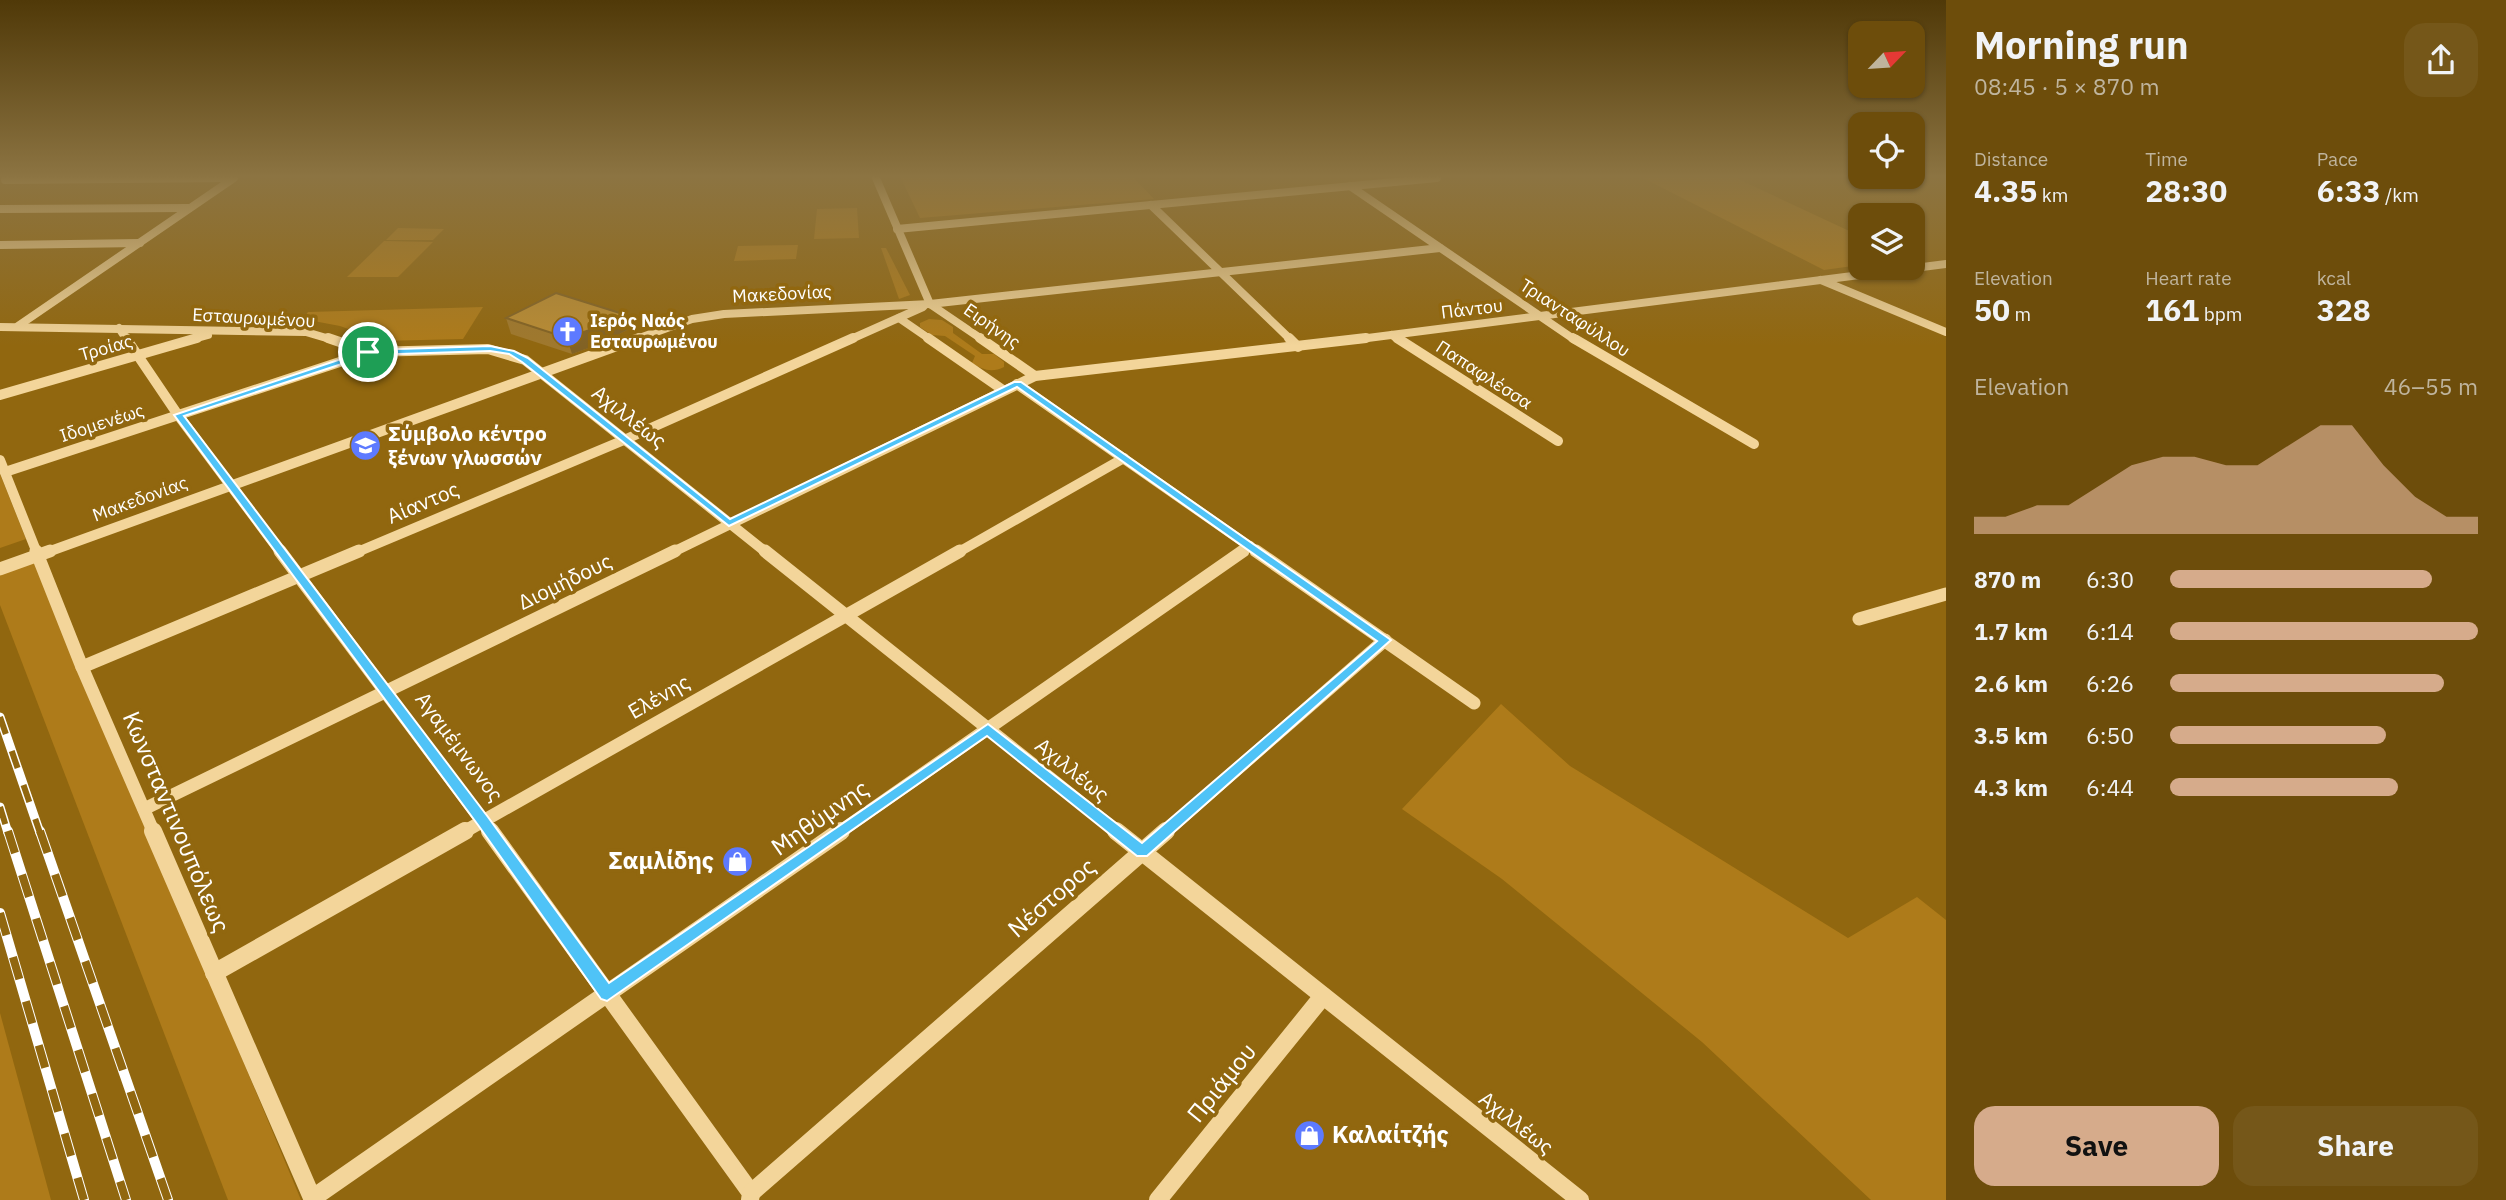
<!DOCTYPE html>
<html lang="en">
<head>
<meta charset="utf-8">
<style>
  :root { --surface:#6d4d0b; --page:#755719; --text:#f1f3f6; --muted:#bfb49d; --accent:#d6ab8b }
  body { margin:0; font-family:"IBM Plex Sans",sans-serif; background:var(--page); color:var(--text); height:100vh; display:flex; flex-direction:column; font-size:26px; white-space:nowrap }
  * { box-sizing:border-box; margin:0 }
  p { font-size:23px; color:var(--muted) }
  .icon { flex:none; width:38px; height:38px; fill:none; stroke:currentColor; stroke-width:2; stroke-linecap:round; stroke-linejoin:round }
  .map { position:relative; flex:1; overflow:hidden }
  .side { display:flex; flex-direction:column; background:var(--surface); width:560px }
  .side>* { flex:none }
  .needle { width:46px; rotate:65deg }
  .fabs { position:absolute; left:1848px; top:21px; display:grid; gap:14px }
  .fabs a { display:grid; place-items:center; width:77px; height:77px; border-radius:14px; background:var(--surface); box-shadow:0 2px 5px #0004; font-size:35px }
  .pin { position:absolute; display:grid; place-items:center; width:60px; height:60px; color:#fff; margin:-30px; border:4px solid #fff; border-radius:50%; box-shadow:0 2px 7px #0007 }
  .round { display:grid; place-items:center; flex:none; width:74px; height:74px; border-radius:21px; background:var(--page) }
  .overview { display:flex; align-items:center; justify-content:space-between; height:119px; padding:0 28px }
  h1 { font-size:38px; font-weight:700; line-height:52px }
  .figures { display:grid; grid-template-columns:repeat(3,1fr); gap:10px; height:119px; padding:7px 28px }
  .figures div { display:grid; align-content:center }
  .figures b { font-size:30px; font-weight:700 }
  .figures small { font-size:19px; font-weight:400 }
  .figures p { font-size:19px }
  .chart { height:196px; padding:14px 28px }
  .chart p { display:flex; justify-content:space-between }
  .chart svg { width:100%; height:126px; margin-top:7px; fill:var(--accent); opacity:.7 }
  .cta { display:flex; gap:14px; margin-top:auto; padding:14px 28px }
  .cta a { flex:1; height:80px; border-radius:21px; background:var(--accent); color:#111; font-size:28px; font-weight:700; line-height:80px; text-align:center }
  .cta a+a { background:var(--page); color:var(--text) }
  ul { padding:0 28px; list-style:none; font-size:23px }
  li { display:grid; grid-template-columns:112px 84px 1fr; align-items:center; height:52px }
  li i { height:18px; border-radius:9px; background:var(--accent) }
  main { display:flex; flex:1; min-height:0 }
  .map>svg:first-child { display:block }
  .green { fill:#ae7b1a }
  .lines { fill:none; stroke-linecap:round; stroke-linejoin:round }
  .minor-far3 { stroke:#f3d59a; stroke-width:8 }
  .minor-far2 { stroke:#f3d59a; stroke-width:10 }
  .minor-far1 { stroke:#f3d59a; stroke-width:13 }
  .minor { stroke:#f3d59a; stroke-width:18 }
  .rail-far1-casing { stroke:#fff; stroke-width:9 }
  .rail-casing { stroke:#fff; stroke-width:10 }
  .rail-far1 { stroke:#91670f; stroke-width:6; stroke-dasharray:18; stroke-linecap:butt }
  .rail { stroke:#91670f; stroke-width:8; stroke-dasharray:23; stroke-linecap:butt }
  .wall { fill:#9f782d }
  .shaded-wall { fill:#826224 }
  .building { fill:#b98c34; stroke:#826224; stroke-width:2 }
  .route { fill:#4fc3f7; stroke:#fff; stroke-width:2; fill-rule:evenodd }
  .labels { text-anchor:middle; stroke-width:7; stroke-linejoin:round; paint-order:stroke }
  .far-street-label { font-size:18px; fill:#fff; stroke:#91670f }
  .far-poi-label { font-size:18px; font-weight:bold; fill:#fff; stroke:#91670f; text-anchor:start }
  .street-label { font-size:21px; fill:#fff; stroke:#91670f }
  .poi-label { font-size:21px; font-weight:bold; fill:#fff; stroke:#91670f; text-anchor:start }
  .near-street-label { font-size:24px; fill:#fff; stroke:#91670f }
  .near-poi-label { font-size:24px; font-weight:bold; fill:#fff; stroke:#91670f; text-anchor:end }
</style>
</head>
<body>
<main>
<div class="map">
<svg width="1946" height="1200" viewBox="0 0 1946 1200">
  <rect width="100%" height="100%" fill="#91670f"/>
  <!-- green -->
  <g class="green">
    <path d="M901,178H1134L1154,199L920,218Z"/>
    <path d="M1643,178H1736L1860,236V265L1824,270Z"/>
    <path d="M857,208L859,238L814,239L817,209Z"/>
    <path d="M398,228L444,229L433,240H386Z"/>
    <path d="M384,241L433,242L398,277H347Z"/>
    <path d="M798,245L796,259L734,261L738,246Z"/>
    <path d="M881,248H886L910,295L899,299Z"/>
    <path d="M483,307L463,339L381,341L340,326L303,319L308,312Z"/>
    <path d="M929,319L942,320L953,327V333L982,354H994L1004,362V367C992,373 983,370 972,363L975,356L945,336L932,335L920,327V323Z"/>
    <path d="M0,474L26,539L0,548Z"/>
    <path d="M34,560L301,1200H228L0,605V572Z"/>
    <path d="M1501,704L1570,766L1848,938L1917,897L1946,920V1200H1871L1702,1042L1502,879L1402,809Z"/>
    <path d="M0,1013L51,1200H0Z"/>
  </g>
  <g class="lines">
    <!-- minor-far3 -->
    <g class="minor-far3">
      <path d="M876,178L930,304"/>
      <path d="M5,180L232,178"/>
      <path d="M1350,186L1575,340"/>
      <path d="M1151,205L1291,340"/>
      <path d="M0,209L189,208"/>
      <path d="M897,229L1437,178"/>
      <path d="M0,245L140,243"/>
      <path d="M1821,280L1946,332"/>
      <path d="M930,304L983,340"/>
      <path d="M899,318L931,340"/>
      <path d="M18,326L234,178"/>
      <path d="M0,327L306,332L333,340"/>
      <path d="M119,328L127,340"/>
      <path d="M1392,335L1400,340"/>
      <path d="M190,340L208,335"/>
      <path d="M634,340L692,319L724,314L930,304L1440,248"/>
      <path d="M849,340L923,307"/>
      <path d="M1352,340L1946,264"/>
    </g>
    <!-- minor-far2 -->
    <g class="minor-far2">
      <path d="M126,338L178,415L281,553"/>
      <path d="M328,338L369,352L488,349L525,360L767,553"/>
      <path d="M928,338L1003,390"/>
      <path d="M980,338L1035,376"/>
      <path d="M1289,338L1298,347"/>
      <path d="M1397,338L1558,441"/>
      <path d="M1573,338L1754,444"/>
      <path d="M1017,384L1259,553"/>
      <path d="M0,395L197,338"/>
      <path d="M0,460L37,553"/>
      <path d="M5,472L367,353"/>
      <path d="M45,553L639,338"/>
      <path d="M355,553L624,440L853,338"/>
      <path d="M671,553L1035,376L1366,338"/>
      <path d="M957,553L1124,458"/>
      <path d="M1240,553L1250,546"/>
    </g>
    <!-- minor-far1 -->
    <g class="minor-far1">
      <path d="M36,551L82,667L154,833"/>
      <path d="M280,551L491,833"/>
      <path d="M765,551L1119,833"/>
      <path d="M1256,551L1474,703"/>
      <path d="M0,569L50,551"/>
      <path d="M1859,619L1946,594"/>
      <path d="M82,667L359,551"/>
      <path d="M144,809L675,551"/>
      <path d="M462,833L960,551"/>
      <path d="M838,833L1243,551"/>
      <path d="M1164,833L1385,640"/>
    </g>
    <!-- minor -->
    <g class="minor">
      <path d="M153,831L313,1200"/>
      <path d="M490,831L751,1193L750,1200"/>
      <path d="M1116,831L1580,1200"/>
      <path d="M214,973L465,831"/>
      <path d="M751,1193L1166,831"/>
      <path d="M313,1198L841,831"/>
      <path d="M1158,1200L1323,996"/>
    </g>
    <defs>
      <g id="rail-far1">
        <path d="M0,717L40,833"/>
        <path d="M0,807L8,833"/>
      </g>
      <g id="rail">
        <path d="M8,831L126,1200"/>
        <path d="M40,831L168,1200"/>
        <path d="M0,913L84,1200"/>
      </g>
    </defs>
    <!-- rail-far1 casing -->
    <use href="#rail-far1" class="rail-far1-casing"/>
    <!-- rail casing -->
    <use href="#rail" class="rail-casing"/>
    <!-- rail-far1 -->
    <use href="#rail-far1" class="rail-far1"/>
    <!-- rail -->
    <use href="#rail" class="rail"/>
  </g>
  <!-- wall -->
  <path class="wall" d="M623,314L627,330L602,343L572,354L511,334L506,318Z"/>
  <!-- shaded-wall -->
  <path class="shaded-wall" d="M623,314L627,330L602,343L572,354L567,338Z"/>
  <!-- building -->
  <path class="building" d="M556,293L623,314L598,327L567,338L506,318Z"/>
  <!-- sky -->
  <linearGradient id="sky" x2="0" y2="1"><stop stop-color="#503908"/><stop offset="0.51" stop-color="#8c7442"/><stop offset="1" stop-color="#8c7442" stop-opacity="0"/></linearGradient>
  <rect width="1946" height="346" fill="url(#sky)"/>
  <!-- route -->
  <path class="route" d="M490,346L514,351L528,358L730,519L1014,382H1021L1391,640L1147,856H1137L987,736L607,1001L601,999L478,825L174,415L368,350ZM490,351L509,354L522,362L729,526L1017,387L1377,641L1142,843L988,724L609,983L488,817L184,416L369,355Z"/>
  <!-- icons -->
  <defs>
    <symbol id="church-disc" viewBox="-11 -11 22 22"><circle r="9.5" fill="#5d7aff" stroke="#91670f"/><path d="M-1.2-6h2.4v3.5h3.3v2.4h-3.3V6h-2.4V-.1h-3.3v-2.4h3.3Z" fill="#fff"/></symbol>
    <symbol id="school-disc" viewBox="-11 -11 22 22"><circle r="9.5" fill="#5d7aff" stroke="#91670f"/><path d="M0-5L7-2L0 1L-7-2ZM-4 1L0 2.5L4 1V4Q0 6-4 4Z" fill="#fff"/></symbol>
    <symbol id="shop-disc" viewBox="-11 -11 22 22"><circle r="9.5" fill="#5d7aff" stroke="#91670f"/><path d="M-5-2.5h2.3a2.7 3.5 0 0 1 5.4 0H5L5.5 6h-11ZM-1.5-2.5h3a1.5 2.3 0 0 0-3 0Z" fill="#fff"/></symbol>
  </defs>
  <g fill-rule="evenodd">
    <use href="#church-disc" x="550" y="314" width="35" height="35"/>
    <use href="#school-disc" x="348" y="428" width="35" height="35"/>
    <use href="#shop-disc" x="720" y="844" width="35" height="35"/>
    <use href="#shop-disc" x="1292" y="1118" width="35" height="35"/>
  </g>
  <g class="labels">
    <!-- far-street labels -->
    <g class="far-street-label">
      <text transform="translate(782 294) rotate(-3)" y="6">Μακεδονίας</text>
      <text transform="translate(1472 309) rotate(-7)" y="6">Πάντου</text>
      <text transform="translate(254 318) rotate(3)" y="6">Εσταυρωμένου</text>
      <text transform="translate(1575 318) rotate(33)" y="6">Τριανταφύλλου</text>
      <text transform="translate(992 326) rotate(35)" y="6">Ειρήνης</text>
      <text transform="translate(106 348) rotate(-16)" y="6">Τροίας</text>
      <text transform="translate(1484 375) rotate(33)" y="6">Παπαφλέσσα</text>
      <text transform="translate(102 423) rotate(-18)" y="6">Ιδομενέως</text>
      <text transform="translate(140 499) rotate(-20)" y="6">Μακεδονίας</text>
    </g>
    <!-- far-poi labels -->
    <g class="far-poi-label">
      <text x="590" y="327">Ιερός Ναός<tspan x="590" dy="21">Εσταυρωμένου</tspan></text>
    </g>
    <!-- street labels -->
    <g class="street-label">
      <text transform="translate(629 417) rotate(38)" y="7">Αχιλλέως</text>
      <text transform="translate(423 503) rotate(-23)" y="7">Αίαντος</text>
      <text transform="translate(565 582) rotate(-26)" y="7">Διομήδους</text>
      <text transform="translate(659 697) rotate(-30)" y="7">Ελένης</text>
      <text transform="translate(459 747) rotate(53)" y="7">Αγαμέμνωνος</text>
      <text transform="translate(1072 770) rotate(39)" y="7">Αχιλλέως</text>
      <text transform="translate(1516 1123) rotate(38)" y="7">Αχιλλέως</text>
    </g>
    <!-- poi labels -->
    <g class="poi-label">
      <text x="388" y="441">Σύμβολο κέντρο<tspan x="388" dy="24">ξένων γλωσσών</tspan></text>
    </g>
    <!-- near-street labels -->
    <g class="near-street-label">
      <text transform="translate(820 818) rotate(-35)" y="8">Μηθύμνης</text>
      <text transform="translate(176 822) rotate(67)" y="8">Κωνσταντινουπόλεως</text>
      <text transform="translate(1052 898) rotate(-41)" y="8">Νέστορος</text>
      <text transform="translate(1222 1083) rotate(-51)" y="8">Πριάμου</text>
    </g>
    <!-- near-poi labels -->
    <g class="near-poi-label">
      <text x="714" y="869">Σαμλίδης</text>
      <text x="1332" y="1143" text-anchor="start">Καλαίτζής</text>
    </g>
  </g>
</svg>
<div class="fabs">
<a><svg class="needle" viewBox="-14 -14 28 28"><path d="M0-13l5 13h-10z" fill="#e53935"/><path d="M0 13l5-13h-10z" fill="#bfb49d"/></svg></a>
<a><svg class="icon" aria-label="locate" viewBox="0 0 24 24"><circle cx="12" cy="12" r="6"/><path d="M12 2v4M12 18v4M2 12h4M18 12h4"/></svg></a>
<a><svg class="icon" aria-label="layers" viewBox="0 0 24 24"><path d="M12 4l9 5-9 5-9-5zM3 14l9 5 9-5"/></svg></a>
</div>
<div class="pin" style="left:368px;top:352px;background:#1e9e55"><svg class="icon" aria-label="arrive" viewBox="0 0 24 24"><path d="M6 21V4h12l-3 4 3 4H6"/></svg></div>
</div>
<section class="side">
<div class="overview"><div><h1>Morning run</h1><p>08:45 · 5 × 870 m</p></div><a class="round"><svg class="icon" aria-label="share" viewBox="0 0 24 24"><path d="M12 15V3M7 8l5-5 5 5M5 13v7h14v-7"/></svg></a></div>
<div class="figures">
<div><p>Distance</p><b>4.35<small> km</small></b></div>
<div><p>Time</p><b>28:30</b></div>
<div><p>Pace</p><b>6:33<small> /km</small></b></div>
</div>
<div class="figures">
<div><p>Elevation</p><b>50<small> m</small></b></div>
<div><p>Heart rate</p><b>161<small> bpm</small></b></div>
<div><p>kcal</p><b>328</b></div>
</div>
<div class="chart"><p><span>Elevation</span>46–55 m</p>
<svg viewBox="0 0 160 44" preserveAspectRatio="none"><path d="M0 44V38L10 38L20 34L30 34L40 27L50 20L60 17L70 17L80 20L90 20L100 13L110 6L120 6L130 20L140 31L150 38L160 38V44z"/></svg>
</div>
<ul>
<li><b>870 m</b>6:30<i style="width:85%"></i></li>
<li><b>1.7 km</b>6:14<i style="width:100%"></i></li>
<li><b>2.6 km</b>6:26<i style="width:89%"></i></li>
<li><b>3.5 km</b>6:50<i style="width:70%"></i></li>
<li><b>4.3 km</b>6:44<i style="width:74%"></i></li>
</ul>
<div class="cta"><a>Save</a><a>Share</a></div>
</section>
</main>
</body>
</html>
